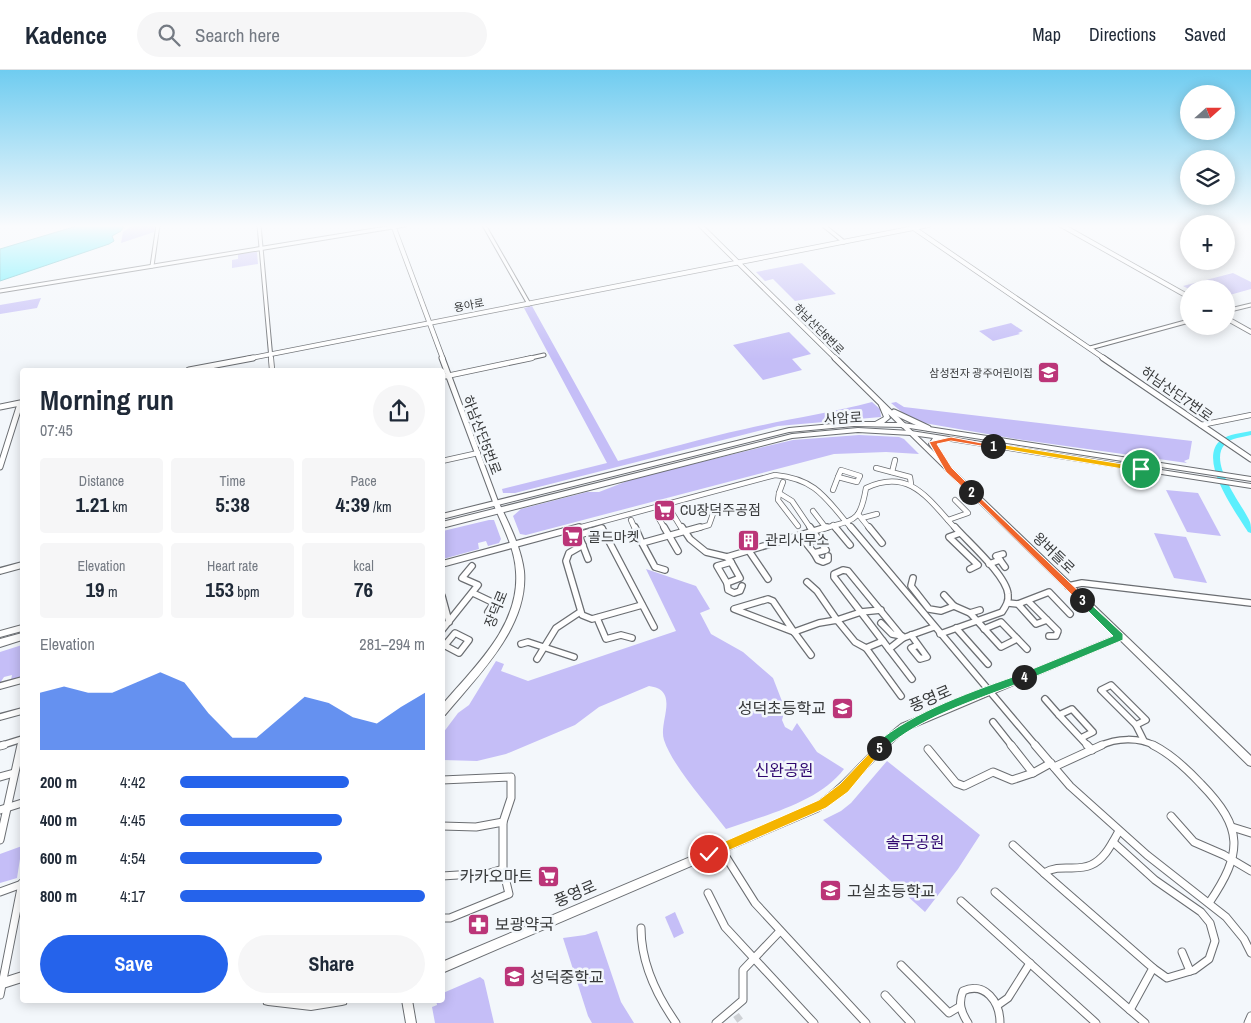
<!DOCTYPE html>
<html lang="en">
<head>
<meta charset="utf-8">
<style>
  :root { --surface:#fff; --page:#f6f6f7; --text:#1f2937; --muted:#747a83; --line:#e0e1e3; --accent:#2563eb }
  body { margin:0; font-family:"Archivo Narrow","Noto Sans KR",sans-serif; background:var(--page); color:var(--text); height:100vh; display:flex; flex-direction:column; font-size:19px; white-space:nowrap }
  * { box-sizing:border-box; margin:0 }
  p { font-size:16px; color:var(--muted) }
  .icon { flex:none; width:28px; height:28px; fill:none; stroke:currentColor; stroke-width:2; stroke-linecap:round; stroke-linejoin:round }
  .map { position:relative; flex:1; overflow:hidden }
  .drawer { position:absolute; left:20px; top:298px; width:425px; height:635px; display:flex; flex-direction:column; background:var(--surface); border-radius:5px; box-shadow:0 2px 12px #0003 }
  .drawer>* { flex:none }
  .needle { width:32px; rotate:69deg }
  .buttons { position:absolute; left:1180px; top:15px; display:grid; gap:10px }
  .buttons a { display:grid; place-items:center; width:55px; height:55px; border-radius:50%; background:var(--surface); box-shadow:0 2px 12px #0003; font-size:25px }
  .pin { position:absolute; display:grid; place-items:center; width:42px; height:42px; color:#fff; margin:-21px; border:2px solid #fff; border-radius:50%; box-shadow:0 1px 5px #0007 }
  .km { position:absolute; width:25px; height:25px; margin:-12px; border-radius:50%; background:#222; color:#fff; font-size:14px; line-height:25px; text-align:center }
  .round { display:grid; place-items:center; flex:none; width:52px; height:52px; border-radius:26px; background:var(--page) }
  .headline { display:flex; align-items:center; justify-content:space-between; height:85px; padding:0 20px }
  h1 { font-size:28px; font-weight:700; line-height:38px }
  .figures { display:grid; grid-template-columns:repeat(3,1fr); gap:8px; height:85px; padding:5px 20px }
  .figures div { display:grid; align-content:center; border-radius:5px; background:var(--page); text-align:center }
  .figures b { font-size:21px; font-weight:700 }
  .figures small { font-size:14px; font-weight:400 }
  .figures p { font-size:14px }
  .chart { height:140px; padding:10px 20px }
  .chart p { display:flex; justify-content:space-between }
  .chart svg { width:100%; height:90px; margin-top:5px; fill:var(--accent); opacity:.7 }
  .action { display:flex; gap:10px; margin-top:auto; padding:10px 20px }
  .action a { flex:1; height:58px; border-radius:30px; background:var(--accent); color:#fff; font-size:20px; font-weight:700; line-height:58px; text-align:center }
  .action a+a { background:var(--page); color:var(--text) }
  ul { padding:0 20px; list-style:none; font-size:16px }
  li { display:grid; grid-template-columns:80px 60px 1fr; align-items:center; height:38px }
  li i { height:12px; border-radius:6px; background:var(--accent) }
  header { display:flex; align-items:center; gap:30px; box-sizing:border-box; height:70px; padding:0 25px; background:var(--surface); border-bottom:1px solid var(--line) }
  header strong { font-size:24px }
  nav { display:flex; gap:28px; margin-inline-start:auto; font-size:18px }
  .search { width:350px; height:45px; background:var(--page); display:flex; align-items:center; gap:12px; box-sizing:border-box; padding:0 18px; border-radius:28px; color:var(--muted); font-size:19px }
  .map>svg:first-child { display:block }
  .green { fill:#c5bef7 }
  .water { fill:#5beffd; stroke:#50b9c3 }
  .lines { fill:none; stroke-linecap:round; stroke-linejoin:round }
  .river { fill:#5beffd; fill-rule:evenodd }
  .minor-tunnel { stroke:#ced1d5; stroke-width:7; stroke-dasharray:7 4; stroke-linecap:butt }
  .minor-far3-casing { stroke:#6b6e72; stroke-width:5 }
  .minor-far2-casing { stroke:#6b6e72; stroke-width:6 }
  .minor-far1-casing { stroke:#6b6e72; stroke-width:8 }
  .minor-casing { stroke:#6b6e72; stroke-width:9 }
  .tertiary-far1-casing { stroke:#6b6e72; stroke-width:5.5 }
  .tertiary-casing { stroke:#6b6e72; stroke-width:7 }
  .secondary-casing { stroke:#6b6e72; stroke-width:2 }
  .primary-casing { stroke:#6b6e72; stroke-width:2 }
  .minor-far3 { stroke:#fff; stroke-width:3 }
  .minor-far2 { stroke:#fff; stroke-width:4.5 }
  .minor-far1 { stroke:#fff; stroke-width:5.5 }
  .minor { stroke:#fff; stroke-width:7 }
  .tertiary-far1 { stroke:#fff; stroke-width:4 }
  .tertiary { stroke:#fff; stroke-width:5 }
  .secondary { fill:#fff; fill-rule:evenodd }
  .primary { fill:#fff; fill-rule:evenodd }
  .split-1 { fill:#f5b400; stroke:#fff }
  .split-2 { fill:#f0652b; stroke:#fff }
  .split-3 { fill:#f0652b; stroke:#fff }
  .split-4 { fill:#22a559; stroke:#fff }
  .split-5 { fill:#22a559; stroke:#fff }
  .split-6 { fill:#f5b400; stroke:#fff }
  .labels { text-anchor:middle; stroke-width:5; stroke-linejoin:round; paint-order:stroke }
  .far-street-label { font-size:11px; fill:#383a3b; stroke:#f3f7fb }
  .far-poi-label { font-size:11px; fill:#383a3b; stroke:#f3f7fb; text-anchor:end }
  .street-label { font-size:14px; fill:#383a3b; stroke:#f3f7fb }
  .poi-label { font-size:14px; fill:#383a3b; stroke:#f3f7fb; text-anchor:start }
  .near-street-label { font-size:16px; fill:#383a3b; stroke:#f3f7fb }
  .near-poi-label { font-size:16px; fill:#383a3b; stroke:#f3f7fb; text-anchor:start }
  .near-park-label { font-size:16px; fill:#2f066f; stroke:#f3f7fb }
</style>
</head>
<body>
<header>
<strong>Kadence</strong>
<div class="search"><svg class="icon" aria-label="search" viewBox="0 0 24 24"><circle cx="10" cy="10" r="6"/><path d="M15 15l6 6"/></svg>Search here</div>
<nav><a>Map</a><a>Directions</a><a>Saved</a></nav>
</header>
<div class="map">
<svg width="1251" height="953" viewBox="0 0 1251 953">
  <rect width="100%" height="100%" fill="#f3f7fb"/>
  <!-- green -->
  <g class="green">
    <path d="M133,155H155L154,162L121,173L123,162Z"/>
    <path d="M257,182L258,194L232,198V190L238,189V183Z"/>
    <path d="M802,193L836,224L795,231L773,209L765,211L756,202Z"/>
    <path d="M1233,203L1251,212V219L1226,226V219H1189L1183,216Z"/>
    <path d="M41,228L37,238L0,244V235Z"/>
    <path d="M532,236L618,391C660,381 702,368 745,359C787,349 830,343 872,332L880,339L881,347L778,356L515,423H503L502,419L607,393L524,238Z"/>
    <path d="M1011,253L1023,261L1018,263L1020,264L993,271L979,261Z"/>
    <path d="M789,262L811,284L792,289L802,300L763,310L733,275Z"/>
    <path d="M896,332L904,337L1192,371L1189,389L1184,391L1187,393L1016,369L924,353L903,343L891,333Z"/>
    <path d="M859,365L899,367L904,369L919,384L886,382L834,384L526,465L520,464L513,446L521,439L587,422H599L635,408L763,377L793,370Z"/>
    <path d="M1166,420L1198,423L1221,466L1187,462Z"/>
    <path d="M489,450H494L501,469L499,473L488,476L486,471L478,473L479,479L443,489V461Z"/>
    <path d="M1154,463L1186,467L1207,513L1174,508Z"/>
    <path d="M646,499L696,516L710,539L700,543L711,564L743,582L773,608L785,639L782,650L785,657L792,661L797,653L817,682L844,699C818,733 765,745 726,759C708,735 673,697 664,670C658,652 681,620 649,616L599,637L575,655L506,684L477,691L443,690V663L458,643L469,635L496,591L504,594L501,601L528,611L676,561Z"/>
    <path d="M22,575V607L11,610L12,605L4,607L0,613V582Z"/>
    <path d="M887,691L980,765L958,799L925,842L823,750L841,741L851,733Z"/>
    <path d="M22,776L17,808L0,813V784Z"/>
    <path d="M675,842L684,863L674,868L665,847Z"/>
    <path d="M597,861L621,932L634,953H592L588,946L563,868L585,865Z"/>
    <path d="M480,907L484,910L494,953H435L432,937L437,935L436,930H442L443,923Z"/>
  </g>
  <!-- water -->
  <path class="water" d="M80,155L124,156L121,161L112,166L114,171L109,174L0,211V179Z"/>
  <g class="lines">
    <!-- river -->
    <path class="river" d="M1251,361V365C1243,367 1231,368 1225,374C1207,393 1243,435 1250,452C1251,455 1251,459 1251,463L1248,462C1237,444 1196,389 1221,370C1229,364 1241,363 1251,361Z"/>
    <!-- minor-tunnel -->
    <path class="minor-tunnel" d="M736,945L742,953"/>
    <defs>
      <g id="minor-far3">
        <path d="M259,155L271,289"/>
        <path d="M484,155L529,234"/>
        <path d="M823,155L844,172"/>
        <path d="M152,196L158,155"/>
        <path d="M0,221L405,155"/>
        <path d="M1226,241L1251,235"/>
        <path d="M1090,278L1189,251"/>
        <path d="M526,289L544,285"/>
      </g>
      <g id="minor-far2">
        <path d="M271,288L272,300"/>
        <path d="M442,307L532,288"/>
        <path d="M1201,355L1251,345"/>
        <path d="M442,391L478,383"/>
        <path d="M876,398L910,407L911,414"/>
        <path d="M841,400L860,406L857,412L838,407Z"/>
        <path d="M892,402L895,390"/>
        <path d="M783,412L779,423L792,431L811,459"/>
        <path d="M833,420L838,407"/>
        <path d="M779,423L778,430L798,456"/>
        <path d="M666,433L682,459"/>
        <path d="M813,441L826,458"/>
        <path d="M858,444L870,459"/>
        <path d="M658,447L665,459"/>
        <path d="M862,448L877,444"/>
        <path d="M631,450L635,459"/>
        <path d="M948,450L968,443L955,430"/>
        <path d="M833,455L836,459"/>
        <path d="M574,459L775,405C817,409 826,429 852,459"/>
        <path d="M600,459H602"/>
        <path d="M695,459L709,455L714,441L703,438"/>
        <path d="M822,459C855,449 860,453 866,418C910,397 929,430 956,459"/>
      </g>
      <g id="minor-far1">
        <path d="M635,457L642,473L700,457"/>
        <path d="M664,457L678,481"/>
        <path d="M682,457L690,469L706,482L727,487L827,457"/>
        <path d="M810,457L826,480L814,483L806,473L817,469"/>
        <path d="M835,457L850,475"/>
        <path d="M851,457L1036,676"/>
        <path d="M869,457L882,473"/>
        <path d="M578,463L588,489"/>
        <path d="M960,463L949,467L978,495L970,499"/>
        <path d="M579,465L602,458L654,557"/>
        <path d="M642,473L655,497L665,500"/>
        <path d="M583,475L569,483L566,491L582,545L592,549L642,535"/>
        <path d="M749,481L768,509"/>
        <path d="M814,483L818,490L823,492L828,490V486"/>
        <path d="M727,487L731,492"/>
        <path d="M1000,490L1005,497"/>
        <path d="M731,492L740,508L727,513L717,496Z"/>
        <path d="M442,494L579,457"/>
        <path d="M989,494L1000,490L996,486L1003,484"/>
        <path d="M0,501L22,495"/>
        <path d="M913,508L911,516L929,539L941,541L954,536"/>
        <path d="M807,512L817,521L837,550L861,542L881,540"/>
        <path d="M727,513L728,520L734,523L740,521L742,516"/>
        <path d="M1068,516L1082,513L1251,533"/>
        <path d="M473,523L494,533L488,542"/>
        <path d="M944,525L954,536L970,543L1001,577L1017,569"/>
        <path d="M442,526L449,552"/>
        <path d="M768,529L773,531L794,562L734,539Z"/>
        <path d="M1028,531L1058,561L1056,566H1049"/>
        <path d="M1008,533L1018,534L1049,522L1070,544"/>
        <path d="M1018,534L1036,554L1047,550"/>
        <path d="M970,543L980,540"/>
        <path d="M597,548L606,569L621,565L632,568"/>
        <path d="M881,553L892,564L902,566"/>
        <path d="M956,558L988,594"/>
        <path d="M984,559L1001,552L1027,579"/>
        <path d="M442,560L478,515L462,508L472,496"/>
        <path d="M794,562L811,585"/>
        <path d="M794,562L819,553L837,550L855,572L866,578L883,571"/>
        <path d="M940,564L1002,542C1006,536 1009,531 1008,524C1006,505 968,472 955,457"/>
        <path d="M911,565L927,587L920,589L911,578L918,575"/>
        <path d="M903,568L889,579L912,609"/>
        <path d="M442,574L459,583L469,570L455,563L445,575"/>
        <path d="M521,574L528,572L574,587"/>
        <path d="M866,578L901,626"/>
        <path d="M889,579L834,507V504L843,500L848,501L903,568L934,557"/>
        <path d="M537,589L556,558L580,542"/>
        <path d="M1111,615L1146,650L1136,655L1101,620Z"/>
        <path d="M0,616L22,610"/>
        <path d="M1045,629L1059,645"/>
        <path d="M0,647L22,641"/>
        <path d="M993,652L1012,676"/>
        <path d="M1136,655L1144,671"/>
        <path d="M1081,668L1093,662L1072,639L1059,645L1088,676"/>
        <path d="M0,676L22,669"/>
        <path d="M21,676L22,671"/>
        <path d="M1100,676C1116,668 1139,667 1155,676"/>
      </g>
      <g id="minor">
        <path d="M1011,675L1033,703L1051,693"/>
        <path d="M1035,675L1070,716L1147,785L1226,847L1244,869L1251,883"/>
        <path d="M1087,675L1092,680"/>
        <path d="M1153,675C1171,684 1187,699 1201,714C1244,758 1243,783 1209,833"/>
        <path d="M0,676L4,675"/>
        <path d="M928,679L956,713L964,716L993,702L1012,710L1033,703"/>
        <path d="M1054,697L1102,675"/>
        <path d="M0,707L14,703"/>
        <path d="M442,710L511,707V728L503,752V799L509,824L450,848H442"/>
        <path d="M0,740L22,733"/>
        <path d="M1171,746L1194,772L1224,785L1251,801"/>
        <path d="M442,756L476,757L503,752"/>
        <path d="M1232,757L1251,763"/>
        <path d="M0,770L21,675"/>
        <path d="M1113,772L1155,810L1201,842L1210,853L1215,871L1209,889L1194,900L1167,908L1153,898"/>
        <path d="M1013,775L1044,803C1060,793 1075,802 1091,795C1105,789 1112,773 1119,761"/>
        <path d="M721,779L755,833L866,953"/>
        <path d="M442,806L490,803L503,799"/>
        <path d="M0,822L22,814"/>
        <path d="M995,822L1130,940L1153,898L1044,803"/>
        <path d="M708,823L725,857L814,953"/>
        <path d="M961,831L1096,953"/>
        <path d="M641,858C641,892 657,926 676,953"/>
        <path d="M1182,882L1190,901"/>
        <path d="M901,895L949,943L959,937"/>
        <path d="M0,925L22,813"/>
        <path d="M885,925L911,953"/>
        <path d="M998,935L1008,928L1030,893"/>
        <path d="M1130,940L1145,953"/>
        <path d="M716,953L743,930V900L780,861"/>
        <path d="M968,953C961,942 958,933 963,921C985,911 1000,932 1000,953"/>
        <path d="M1248,953L1251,946"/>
      </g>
      <g id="tertiary-far1">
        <path d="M393,155L443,289"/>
        <path d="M700,155L836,289"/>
        <path d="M1061,155L1189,227"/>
        <path d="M912,157L1105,289"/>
        <path d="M1226,248L1251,262"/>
        <path d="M246,289L929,155"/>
      </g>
      <g id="tertiary">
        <path d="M442,288L496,433"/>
        <path d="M835,288L903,355"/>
        <path d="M1103,288L1251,389"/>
        <path d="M189,300L253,288"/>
        <path d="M0,337L20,333"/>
        <path d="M894,342L928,358"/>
        <path d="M0,397L20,334"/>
      </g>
      <g id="secondary">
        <path d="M903,353L905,354L1251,686V696L1248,695L1120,570L907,660C875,684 853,719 819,741L442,903V892L813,735C847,713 869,679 901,654L1115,566L901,356V354Z"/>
        <path d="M494,431H496L499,433C509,454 521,477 524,501C529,557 478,605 445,645L442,646V635C474,597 520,556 516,502C515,478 502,455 493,433Z"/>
        <path d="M22,902V912L0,919V909Z"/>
        <path d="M263,930H347L346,934L342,935L311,940L268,935L264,934Z"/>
        <path d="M402,930H412L416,953H406Z"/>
      </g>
      <g id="primary">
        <path d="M882,333L885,335L890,348L884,353H903L1251,407V411L903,357L854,356L789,362L442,449V444L789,358L854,352H875L884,347L879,335Z"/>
        <path d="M858,358L911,361L1251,414V418L945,370L942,372H937L935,374L952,400L949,402H947L929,374L933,368L911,365L858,362L792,368L442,458V452L792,364Z"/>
        <path d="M22,555V561L0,567V561Z"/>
        <path d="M22,563V570L0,577V569Z"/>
      </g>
    </defs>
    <!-- minor-far3 casing -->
    <use href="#minor-far3" class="minor-far3-casing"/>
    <!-- minor-far2 casing -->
    <use href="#minor-far2" class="minor-far2-casing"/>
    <!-- minor-far1 casing -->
    <use href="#minor-far1" class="minor-far1-casing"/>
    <!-- minor casing -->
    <use href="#minor" class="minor-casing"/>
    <!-- tertiary-far1 casing -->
    <use href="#tertiary-far1" class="tertiary-far1-casing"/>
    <!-- tertiary casing -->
    <use href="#tertiary" class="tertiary-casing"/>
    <!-- secondary casing -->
    <use href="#secondary" class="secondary-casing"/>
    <!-- primary casing -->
    <use href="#primary" class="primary-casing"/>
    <!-- minor-far3 -->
    <use href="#minor-far3" class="minor-far3"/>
    <!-- minor-far2 -->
    <use href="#minor-far2" class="minor-far2"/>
    <!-- minor-far1 -->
    <use href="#minor-far1" class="minor-far1"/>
    <!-- minor -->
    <use href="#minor" class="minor"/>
    <!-- tertiary-far1 -->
    <use href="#tertiary-far1" class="tertiary-far1"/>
    <!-- tertiary -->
    <use href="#tertiary" class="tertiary"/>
    <!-- secondary -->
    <use href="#secondary" class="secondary"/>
    <!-- primary -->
    <use href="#primary" class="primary"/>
  </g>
  <!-- sky -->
  <linearGradient id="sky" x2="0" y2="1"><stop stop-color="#6fccf0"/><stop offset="0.54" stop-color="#fafbfd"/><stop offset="1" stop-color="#fafbfd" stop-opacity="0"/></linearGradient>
  <rect width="1251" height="289" fill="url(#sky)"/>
  <!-- split-1 -->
  <path class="split-1" d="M993,373L1141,397L1145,399L1141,402L991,377L990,376Z"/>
  <!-- split-2 -->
  <path class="split-2" d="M951,367L997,376L993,378L951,371L937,374L952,398L974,420V423H969L946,402L929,372Z"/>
  <!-- split-3 -->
  <path class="split-3" d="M971,419L1085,527V532H1079L969,423L967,422Z"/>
  <!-- split-4 -->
  <path class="split-4" d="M1082,526L1123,564V570L1027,610H1020V604L1113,566L1079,532V527Z"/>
  <!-- split-5 -->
  <path class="split-5" d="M1024,603L1028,607L1027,610C978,630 922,645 882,681H875V674C913,641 976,620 1024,603Z"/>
  <!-- split-6 -->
  <path class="split-6" d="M879,673L882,674V681L848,722L826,738L709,789L705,788V780L819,730L840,714Z"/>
  <!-- icons -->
  <defs>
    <symbol id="school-square" viewBox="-11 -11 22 22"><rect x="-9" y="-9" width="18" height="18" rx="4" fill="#bb3578" stroke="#f3f7fb"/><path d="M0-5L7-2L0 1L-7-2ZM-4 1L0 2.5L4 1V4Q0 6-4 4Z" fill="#fff"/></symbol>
    <symbol id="supermarket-square" viewBox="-11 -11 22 22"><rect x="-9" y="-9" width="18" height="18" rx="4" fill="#bb3578" stroke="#f3f7fb"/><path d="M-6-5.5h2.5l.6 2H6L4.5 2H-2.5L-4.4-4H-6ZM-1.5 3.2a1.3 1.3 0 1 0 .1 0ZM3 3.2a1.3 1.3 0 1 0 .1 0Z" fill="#fff"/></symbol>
    <symbol id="building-square" viewBox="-11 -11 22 22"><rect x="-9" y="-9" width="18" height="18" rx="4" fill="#bb3578" stroke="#f3f7fb"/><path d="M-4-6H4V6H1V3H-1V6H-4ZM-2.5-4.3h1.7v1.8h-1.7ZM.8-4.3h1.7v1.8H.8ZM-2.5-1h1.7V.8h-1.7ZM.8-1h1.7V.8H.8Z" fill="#fff"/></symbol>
    <symbol id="pharmacy-square" viewBox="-11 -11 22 22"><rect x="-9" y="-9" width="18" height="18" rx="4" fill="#bb3578" stroke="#f3f7fb"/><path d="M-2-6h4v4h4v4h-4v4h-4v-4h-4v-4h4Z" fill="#fff"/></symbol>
  </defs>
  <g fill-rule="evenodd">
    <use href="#school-square" x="1036" y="290" width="25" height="25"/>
    <use href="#supermarket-square" x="652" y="428" width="25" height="25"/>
    <use href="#supermarket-square" x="560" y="454" width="25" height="25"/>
    <use href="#building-square" x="736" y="458" width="25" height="25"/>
    <use href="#school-square" x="830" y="626" width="25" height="25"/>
    <use href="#supermarket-square" x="536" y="794" width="25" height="25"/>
    <use href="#school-square" x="818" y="808" width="25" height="25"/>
    <use href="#pharmacy-square" x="466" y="842" width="25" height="25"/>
    <use href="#school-square" x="502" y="894" width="25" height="25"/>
  </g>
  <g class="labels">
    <!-- far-street labels -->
    <g class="far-street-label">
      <text transform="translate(469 235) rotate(-11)" y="4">용아로</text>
      <text transform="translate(819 259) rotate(45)" y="4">하남산단6번로</text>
    </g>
    <!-- far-poi labels -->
    <g class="far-poi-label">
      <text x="1033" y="307">삼성전자 광주어린이집</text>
    </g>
    <!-- street labels -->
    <g class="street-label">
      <text transform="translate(1177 324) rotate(35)" y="5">하남산단7번로</text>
      <text transform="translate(843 348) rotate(-3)" y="5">사암로</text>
      <text transform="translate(482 365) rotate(69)" y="5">하남산단5번로</text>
      <text transform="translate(1054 483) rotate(44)" y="5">왕버들로</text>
      <text transform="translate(496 539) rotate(-68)" y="5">장덕로</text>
    </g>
    <!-- poi labels -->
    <g class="poi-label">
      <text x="680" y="445">CU장덕주공점</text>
      <text x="588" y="472">골드마켓</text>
      <text x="765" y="475">관리사무소</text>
    </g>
    <!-- near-street labels -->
    <g class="near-street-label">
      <text transform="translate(930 628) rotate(-23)" y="6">풍영로</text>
      <text transform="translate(575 823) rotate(-23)" y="6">풍영로</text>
    </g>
    <!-- near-poi labels -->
    <g class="near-poi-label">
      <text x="826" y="644" text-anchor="end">성덕초등학교</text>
      <text x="533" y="812" text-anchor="end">카카오마트</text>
      <text x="847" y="827">고실초등학교</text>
      <text x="495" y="860">보광약국</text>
      <text x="530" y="913">성덕중학교</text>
    </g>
    <!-- near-park labels -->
    <g class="near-park-label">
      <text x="784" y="706">신완공원</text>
      <text x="915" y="778">솔무공원</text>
    </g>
  </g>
</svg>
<div class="buttons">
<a><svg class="needle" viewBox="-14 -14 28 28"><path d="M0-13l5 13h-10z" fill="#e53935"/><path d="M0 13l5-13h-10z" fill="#747a83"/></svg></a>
<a><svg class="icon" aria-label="layers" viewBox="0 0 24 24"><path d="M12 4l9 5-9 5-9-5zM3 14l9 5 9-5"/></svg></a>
<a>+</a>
<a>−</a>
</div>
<div class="pin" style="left:1141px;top:399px;background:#1e9e55"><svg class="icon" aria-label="arrive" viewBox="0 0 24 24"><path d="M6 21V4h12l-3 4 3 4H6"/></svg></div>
<div class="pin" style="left:709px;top:784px;background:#d93025"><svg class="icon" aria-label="check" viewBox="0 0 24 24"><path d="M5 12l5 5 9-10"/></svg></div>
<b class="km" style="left:993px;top:376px">1</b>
<b class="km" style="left:971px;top:422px">2</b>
<b class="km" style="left:1082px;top:530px">3</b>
<b class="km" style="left:1024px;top:607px">4</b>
<b class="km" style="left:879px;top:678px">5</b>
<section class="drawer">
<div class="headline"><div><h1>Morning run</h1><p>07:45</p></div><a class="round"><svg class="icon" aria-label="share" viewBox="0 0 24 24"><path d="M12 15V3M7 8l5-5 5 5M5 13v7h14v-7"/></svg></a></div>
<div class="figures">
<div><p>Distance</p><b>1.21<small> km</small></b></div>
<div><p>Time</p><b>5:38</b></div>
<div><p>Pace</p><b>4:39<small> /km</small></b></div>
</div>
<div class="figures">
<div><p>Elevation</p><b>19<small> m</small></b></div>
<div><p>Heart rate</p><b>153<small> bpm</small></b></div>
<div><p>kcal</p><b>76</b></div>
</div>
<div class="chart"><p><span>Elevation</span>281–294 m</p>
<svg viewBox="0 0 160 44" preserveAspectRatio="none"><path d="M0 44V16L10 13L20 16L30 16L40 11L50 6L60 11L70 26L80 38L90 38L100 28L110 18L120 21L130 28L140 31L150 23L160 16V44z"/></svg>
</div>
<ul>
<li><b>200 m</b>4:42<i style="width:69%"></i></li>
<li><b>400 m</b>4:45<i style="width:66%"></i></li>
<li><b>600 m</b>4:54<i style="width:58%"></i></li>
<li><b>800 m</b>4:17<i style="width:100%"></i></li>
</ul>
<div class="action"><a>Save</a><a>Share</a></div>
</section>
</div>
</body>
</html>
